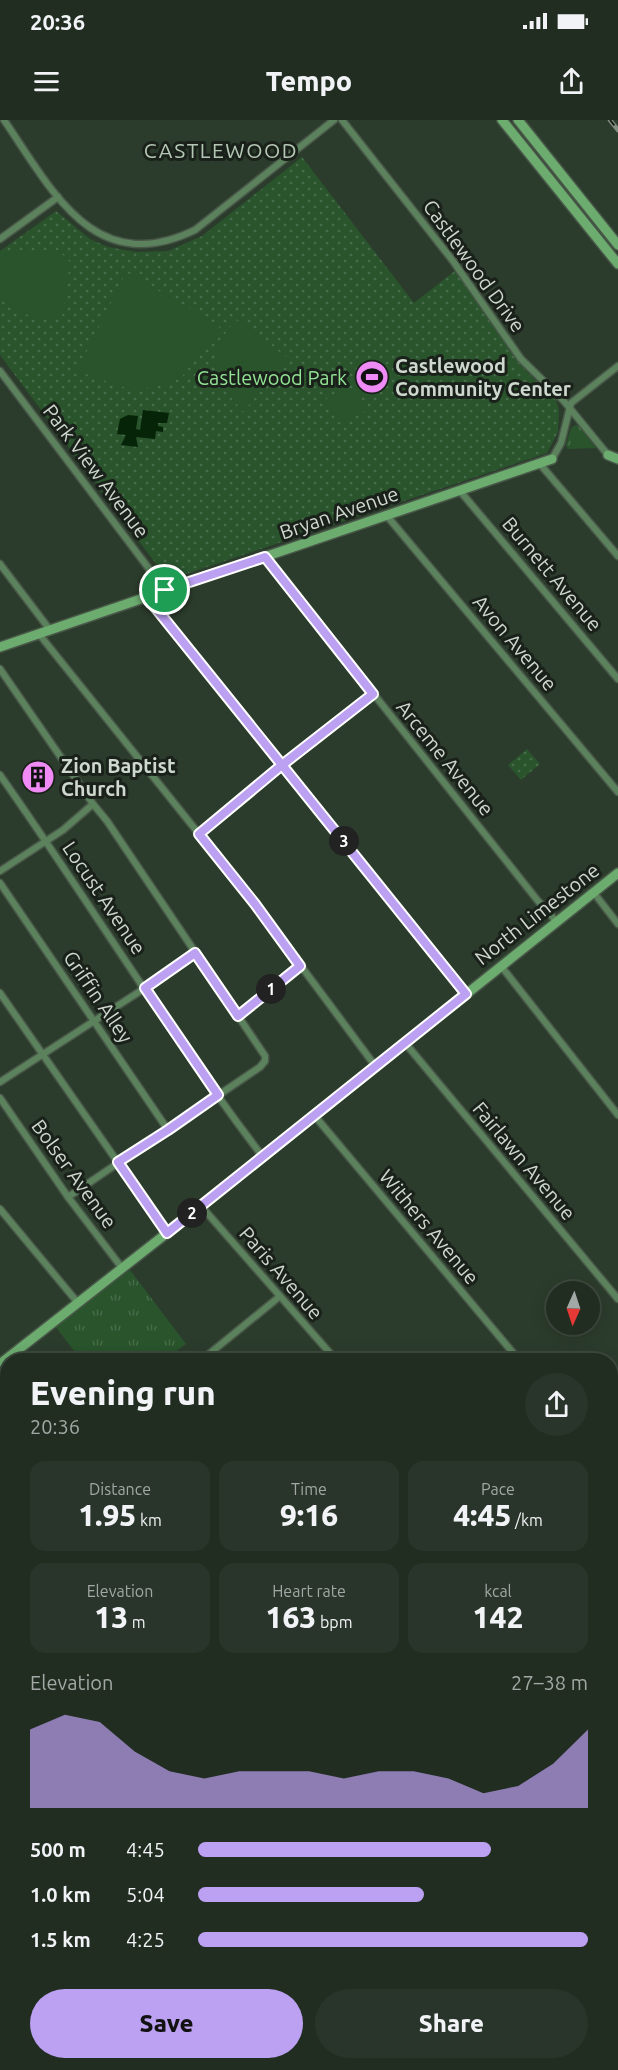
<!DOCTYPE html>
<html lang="en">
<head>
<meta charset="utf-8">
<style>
  :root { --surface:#212d21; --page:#29352a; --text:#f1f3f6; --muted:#a2a8a5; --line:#3e493f; --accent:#bca0f2 }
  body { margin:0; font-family:Ubuntu,sans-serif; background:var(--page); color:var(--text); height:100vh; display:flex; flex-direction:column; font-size:22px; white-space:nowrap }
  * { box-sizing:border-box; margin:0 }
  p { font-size:20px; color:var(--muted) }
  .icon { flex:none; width:33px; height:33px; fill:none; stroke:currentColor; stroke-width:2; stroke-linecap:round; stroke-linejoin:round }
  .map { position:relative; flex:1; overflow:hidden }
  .drawer { position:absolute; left:0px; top:1233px; width:618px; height:717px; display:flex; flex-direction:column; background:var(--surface); border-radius:24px 24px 0 0; box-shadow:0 3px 15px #0003,0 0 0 2px var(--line) }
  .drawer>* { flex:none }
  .needle { width:39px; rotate:183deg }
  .buttons { position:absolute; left:546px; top:1161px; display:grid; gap:12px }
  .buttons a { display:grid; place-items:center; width:54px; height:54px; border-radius:50%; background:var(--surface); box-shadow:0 3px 15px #0003,0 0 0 2px var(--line); font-size:30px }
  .pin { position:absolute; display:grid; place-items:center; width:51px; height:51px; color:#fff; margin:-26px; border:3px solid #fff; border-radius:50%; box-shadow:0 2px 6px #0007 }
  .km { position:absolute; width:30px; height:30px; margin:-15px; border-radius:50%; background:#222; color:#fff; font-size:16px; line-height:30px; text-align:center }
  .round { display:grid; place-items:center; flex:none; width:63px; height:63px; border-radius:32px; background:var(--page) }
  .summary { display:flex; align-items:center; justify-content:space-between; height:102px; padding:0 30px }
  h1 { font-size:33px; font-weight:800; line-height:45px }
  .figures { display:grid; grid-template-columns:repeat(3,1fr); gap:9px; height:102px; padding:6px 30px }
  .figures div { display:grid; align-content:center; border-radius:15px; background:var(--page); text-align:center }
  .figures b { font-size:30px; font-weight:800 }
  .figures small { font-size:16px; font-weight:400 }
  .figures p { font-size:16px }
  .chart { height:168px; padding:12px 30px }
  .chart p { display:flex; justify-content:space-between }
  .chart svg { width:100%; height:108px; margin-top:6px; fill:var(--accent); opacity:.7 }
  .cta { display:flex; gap:12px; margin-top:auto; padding:12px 30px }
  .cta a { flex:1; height:69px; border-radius:36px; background:var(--accent); color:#111; font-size:24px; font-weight:800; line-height:69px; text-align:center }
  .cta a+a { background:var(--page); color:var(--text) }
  ul { padding:0 30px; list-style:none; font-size:20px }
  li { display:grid; grid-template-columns:96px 72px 1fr; align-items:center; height:45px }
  li i { height:15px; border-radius:8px; background:var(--accent) }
  .status { display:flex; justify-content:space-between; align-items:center; height:42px; padding:0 30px; background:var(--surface); direction:ltr }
  .status svg { height:16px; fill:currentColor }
  header { display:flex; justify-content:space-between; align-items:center; height:78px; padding:0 30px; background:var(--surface); font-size:27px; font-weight:800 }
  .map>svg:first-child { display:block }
  .grass { fill:url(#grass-tufts) }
  .park { fill:url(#park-dots) }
  .pitch { fill:#29542c }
  .water { fill:#062408 }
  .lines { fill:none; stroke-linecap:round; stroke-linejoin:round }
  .stream { stroke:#062408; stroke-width:2 }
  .street-casing { stroke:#495849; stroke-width:9 }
  .secondary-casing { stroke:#495849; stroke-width:12 }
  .primary-casing { stroke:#495849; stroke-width:14 }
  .highway-casing { stroke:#495849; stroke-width:15 }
  .street { stroke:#5b825c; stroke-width:6 }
  .secondary { stroke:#6cac6f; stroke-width:9 }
  .primary { stroke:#79cd7d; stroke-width:10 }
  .highway { stroke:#84ea89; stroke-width:12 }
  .rail-casing { stroke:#828e82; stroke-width:4.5 }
  .rail { stroke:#1a211a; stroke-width:2; stroke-dasharray:7; stroke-linecap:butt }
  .route-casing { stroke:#fff; stroke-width:12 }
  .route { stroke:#bca0f2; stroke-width:8 }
  .labels { text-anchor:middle; stroke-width:6; stroke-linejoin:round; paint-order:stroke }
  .street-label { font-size:20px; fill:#cfd8cf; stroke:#1a211a }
  .poi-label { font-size:20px; font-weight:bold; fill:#cfd8cf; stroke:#1a211a; text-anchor:start }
  .park-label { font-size:20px; fill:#92e294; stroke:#1a211a }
  .neighbourhood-label { font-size:21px; letter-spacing:1.5px; fill:#b4c7b4; stroke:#1a211a }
</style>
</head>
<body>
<div class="status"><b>20:36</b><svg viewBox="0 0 49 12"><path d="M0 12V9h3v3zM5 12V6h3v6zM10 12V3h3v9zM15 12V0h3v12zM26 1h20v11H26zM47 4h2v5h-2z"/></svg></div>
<header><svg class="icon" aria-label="menu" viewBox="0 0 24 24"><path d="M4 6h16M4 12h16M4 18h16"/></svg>Tempo<svg class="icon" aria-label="share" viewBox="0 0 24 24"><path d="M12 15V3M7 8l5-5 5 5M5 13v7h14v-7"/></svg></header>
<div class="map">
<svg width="618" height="1950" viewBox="0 0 618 1950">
  <defs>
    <pattern id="grass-tufts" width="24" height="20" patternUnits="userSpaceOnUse" patternTransform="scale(1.5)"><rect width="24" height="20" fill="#29542c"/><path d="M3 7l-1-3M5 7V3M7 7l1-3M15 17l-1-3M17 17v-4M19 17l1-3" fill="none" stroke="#476c4a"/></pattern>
    <pattern id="park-dots" width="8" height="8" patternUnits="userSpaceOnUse" patternTransform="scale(1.5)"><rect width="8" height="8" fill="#29542c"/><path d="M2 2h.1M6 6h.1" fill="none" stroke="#476c4a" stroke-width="1.8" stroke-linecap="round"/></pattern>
  </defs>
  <rect width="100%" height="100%" fill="#2c3c2c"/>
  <!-- grass -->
  <g class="grass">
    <path d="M576,305L580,307L596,328L568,329L566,325L571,308Z"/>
    <path d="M130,1150L186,1224L164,1240H81L55,1206Z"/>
  </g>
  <!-- park -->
  <g class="park">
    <path d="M302,37L414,183L456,150L525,250L556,280L559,290L558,312L547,333L168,460L0,235V131L56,91L90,119L108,127L136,132L168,131L202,116Z"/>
    <path d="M527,629L540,644L521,660L508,645Z"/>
  </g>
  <!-- pitch -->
  <g class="pitch">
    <path d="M26,130H58L70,142L62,197C35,198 13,198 0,170V134Z"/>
    <path d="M126,152L220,206L181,258L135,271L77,251Z"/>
    <path d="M236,200L289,239L243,292L221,265L217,247V224Z"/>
    <path d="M356,266L367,290L337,303L326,279Z"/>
    <path d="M611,1484L618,1506V1572L611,1574Z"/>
  </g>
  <!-- water -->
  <path class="water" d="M143,290L169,293L167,303H158V306L163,307V312L156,311L155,319L136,317L138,327L121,325L126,315L117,314L120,299L128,295L138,296L136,309L140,310Z"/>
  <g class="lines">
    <!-- stream -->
    <g class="stream">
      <path d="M0,1802V1812L8,1823"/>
      <path d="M86,1942L90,1950"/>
    </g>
    <defs>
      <g id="street">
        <path d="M4,0C52,70 94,159 195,110L334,0"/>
        <path d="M342,0L453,141L521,239L563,280L608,335"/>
        <path d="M0,119L58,77"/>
        <path d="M0,251L165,470"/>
        <path d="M552,339L561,323L571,283L618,246"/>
        <path d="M540,344L618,436"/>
        <path d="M460,371L618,559"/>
        <path d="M387,396L618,672"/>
        <path d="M265,437L538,781L556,801"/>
        <path d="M0,444L50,510"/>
        <path d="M146,476L466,874"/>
        <path d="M39,514L255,784L376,947"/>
        <path d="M0,549L93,684L107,701L265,936V941L260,947L68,1077"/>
        <path d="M0,655C89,781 169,914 263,1037"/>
        <path d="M199,714L282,645L373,574"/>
        <path d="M0,751L63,710L93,684"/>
        <path d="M0,763L168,1010"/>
        <path d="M594,773L618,804"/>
        <path d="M501,846L618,995"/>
        <path d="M0,873L167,1113"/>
        <path d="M238,896L300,846"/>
        <path d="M406,924L618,1179"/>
        <path d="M0,962L145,868L195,833"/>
        <path d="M0,978L68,1077L122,1148"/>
        <path d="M314,995L519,1240"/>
        <path d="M201,1086L336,1240"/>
        <path d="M0,1089L78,1183"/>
        <path d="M209,1234L279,1177"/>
        <path d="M610,1346L612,1355L610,1362"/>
        <path d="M610,1367L614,1381L618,1385"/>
        <path d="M153,1942L158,1950"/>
      </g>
      <g id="secondary">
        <path d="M502,0L618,144"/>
        <path d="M518,0L618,125"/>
        <path d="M608,335L618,339"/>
        <path d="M0,527L552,339"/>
        <path d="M0,1244L167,1113L618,753"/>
      </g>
      <path id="primary" d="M610,1268L618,1262"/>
      <g id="highway">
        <path d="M0,1696L8,1705"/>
        <path d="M0,1722L8,1732"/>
        <path d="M0,1756L8,1750"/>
        <path d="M180,1942L187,1950"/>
        <path d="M200,1942L206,1950"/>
      </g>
    </defs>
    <!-- street casing -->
    <use href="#street" class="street-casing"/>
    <!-- secondary casing -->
    <use href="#secondary" class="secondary-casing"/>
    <!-- primary casing -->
    <use href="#primary" class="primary-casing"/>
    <!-- highway casing -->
    <use href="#highway" class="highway-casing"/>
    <!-- street -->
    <use href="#street" class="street"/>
    <!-- secondary -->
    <use href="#secondary" class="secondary"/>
    <!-- primary -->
    <use href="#primary" class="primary"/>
    <!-- highway -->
    <use href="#highway" class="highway"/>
    <defs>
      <g id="rail">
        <path d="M610,0L618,10"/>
        <path d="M0,1624L8,1623"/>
        <path d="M610,1624L618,1623"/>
      </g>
    </defs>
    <!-- rail casing -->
    <use href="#rail" class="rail-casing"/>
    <!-- rail -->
    <use href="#rail" class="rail"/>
  </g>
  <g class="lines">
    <defs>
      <path id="route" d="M165,470L146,476L282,645L199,714L255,784L300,846L238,896L195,833L145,868L218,975L168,1010L118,1042L167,1113L466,874L282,645L373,574L265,437L165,470"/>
    </defs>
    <!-- route casing -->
    <use href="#route" class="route-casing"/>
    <!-- route -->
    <use href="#route" class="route"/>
  </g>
  <!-- icons -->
  <defs>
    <symbol id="stadium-disc" viewBox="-11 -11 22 22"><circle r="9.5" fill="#f08bf6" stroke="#1a211a"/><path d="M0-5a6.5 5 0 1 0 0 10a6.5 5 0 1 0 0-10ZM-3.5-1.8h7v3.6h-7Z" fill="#111"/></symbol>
    <symbol id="building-disc" viewBox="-11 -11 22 22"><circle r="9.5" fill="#f08bf6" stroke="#1a211a"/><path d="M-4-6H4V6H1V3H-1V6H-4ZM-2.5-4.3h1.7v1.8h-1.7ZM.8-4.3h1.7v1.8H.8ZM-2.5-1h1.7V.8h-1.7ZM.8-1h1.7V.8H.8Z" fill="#111"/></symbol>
  </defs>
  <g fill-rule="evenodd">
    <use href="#stadium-disc" x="353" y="238" width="38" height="38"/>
    <use href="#building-disc" x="19" y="638" width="38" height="38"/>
  </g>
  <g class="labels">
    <!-- street labels -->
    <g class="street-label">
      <text transform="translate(474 146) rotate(54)" y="7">Castlewood Drive</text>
      <text transform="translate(96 351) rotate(53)" y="7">Park View Avenue</text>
      <text transform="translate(339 393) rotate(-19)" y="7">Bryan Avenue</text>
      <text transform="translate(552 454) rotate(50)" y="7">Burnett Avenue</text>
      <text transform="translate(515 523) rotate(50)" y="7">Avon Avenue</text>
      <text transform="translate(445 638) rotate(51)" y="7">Arceme Avenue</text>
      <text transform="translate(104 778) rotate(56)" y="7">Locust Avenue</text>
      <text transform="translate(537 794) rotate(-38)" y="7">North Limestone</text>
      <text transform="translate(98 877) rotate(56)" y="7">Griffin Alley</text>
      <text transform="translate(524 1041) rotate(50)" y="7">Fairlawn Avenue</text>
      <text transform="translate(74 1054) rotate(54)" y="7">Bolser Avenue</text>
      <text transform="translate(429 1107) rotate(50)" y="7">Withers Avenue</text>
      <text transform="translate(281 1153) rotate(49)" y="7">Paris Avenue</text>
    </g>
    <!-- poi labels -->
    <g class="poi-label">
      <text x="395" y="253">Castlewood<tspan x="395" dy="23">Community Center</tspan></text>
      <text x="61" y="653">Zion Baptist<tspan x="61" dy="23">Church</tspan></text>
    </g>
    <!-- park labels -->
    <g class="park-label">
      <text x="272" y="265">Castlewood Park</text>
    </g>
    <!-- neighbourhood labels -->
    <g class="neighbourhood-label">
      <text x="221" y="38">CASTLEWOOD</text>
    </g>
  </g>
</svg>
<div class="buttons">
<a><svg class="needle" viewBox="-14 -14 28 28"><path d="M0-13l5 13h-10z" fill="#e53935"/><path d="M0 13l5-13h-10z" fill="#a2a8a5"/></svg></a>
</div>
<div class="pin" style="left:165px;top:470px;background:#1e9e55"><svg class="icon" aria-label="arrive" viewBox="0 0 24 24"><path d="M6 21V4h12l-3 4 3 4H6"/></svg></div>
<b class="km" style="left:271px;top:869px">1</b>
<b class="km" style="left:192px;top:1093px">2</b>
<b class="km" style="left:344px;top:721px">3</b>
<section class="drawer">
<div class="summary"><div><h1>Evening run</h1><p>20:36</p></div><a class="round"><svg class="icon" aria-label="share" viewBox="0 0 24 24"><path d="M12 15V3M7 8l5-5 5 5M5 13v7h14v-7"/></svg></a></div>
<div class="figures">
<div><p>Distance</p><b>1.95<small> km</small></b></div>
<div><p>Time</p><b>9:16</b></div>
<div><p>Pace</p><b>4:45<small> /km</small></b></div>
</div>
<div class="figures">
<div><p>Elevation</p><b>13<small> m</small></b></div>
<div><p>Heart rate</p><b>163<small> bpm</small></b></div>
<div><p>kcal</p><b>142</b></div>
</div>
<div class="chart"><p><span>Elevation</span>27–38 m</p>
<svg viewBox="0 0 160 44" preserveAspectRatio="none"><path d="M0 44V12L10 6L20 9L30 21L40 29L50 32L60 29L70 29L80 29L90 32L100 29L110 29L120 32L130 38L140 35L150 26L160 12V44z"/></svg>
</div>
<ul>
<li><b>500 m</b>4:45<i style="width:75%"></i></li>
<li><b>1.0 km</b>5:04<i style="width:58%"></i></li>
<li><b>1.5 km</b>4:25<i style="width:100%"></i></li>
</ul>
<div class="cta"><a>Save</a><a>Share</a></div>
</section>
</div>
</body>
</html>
